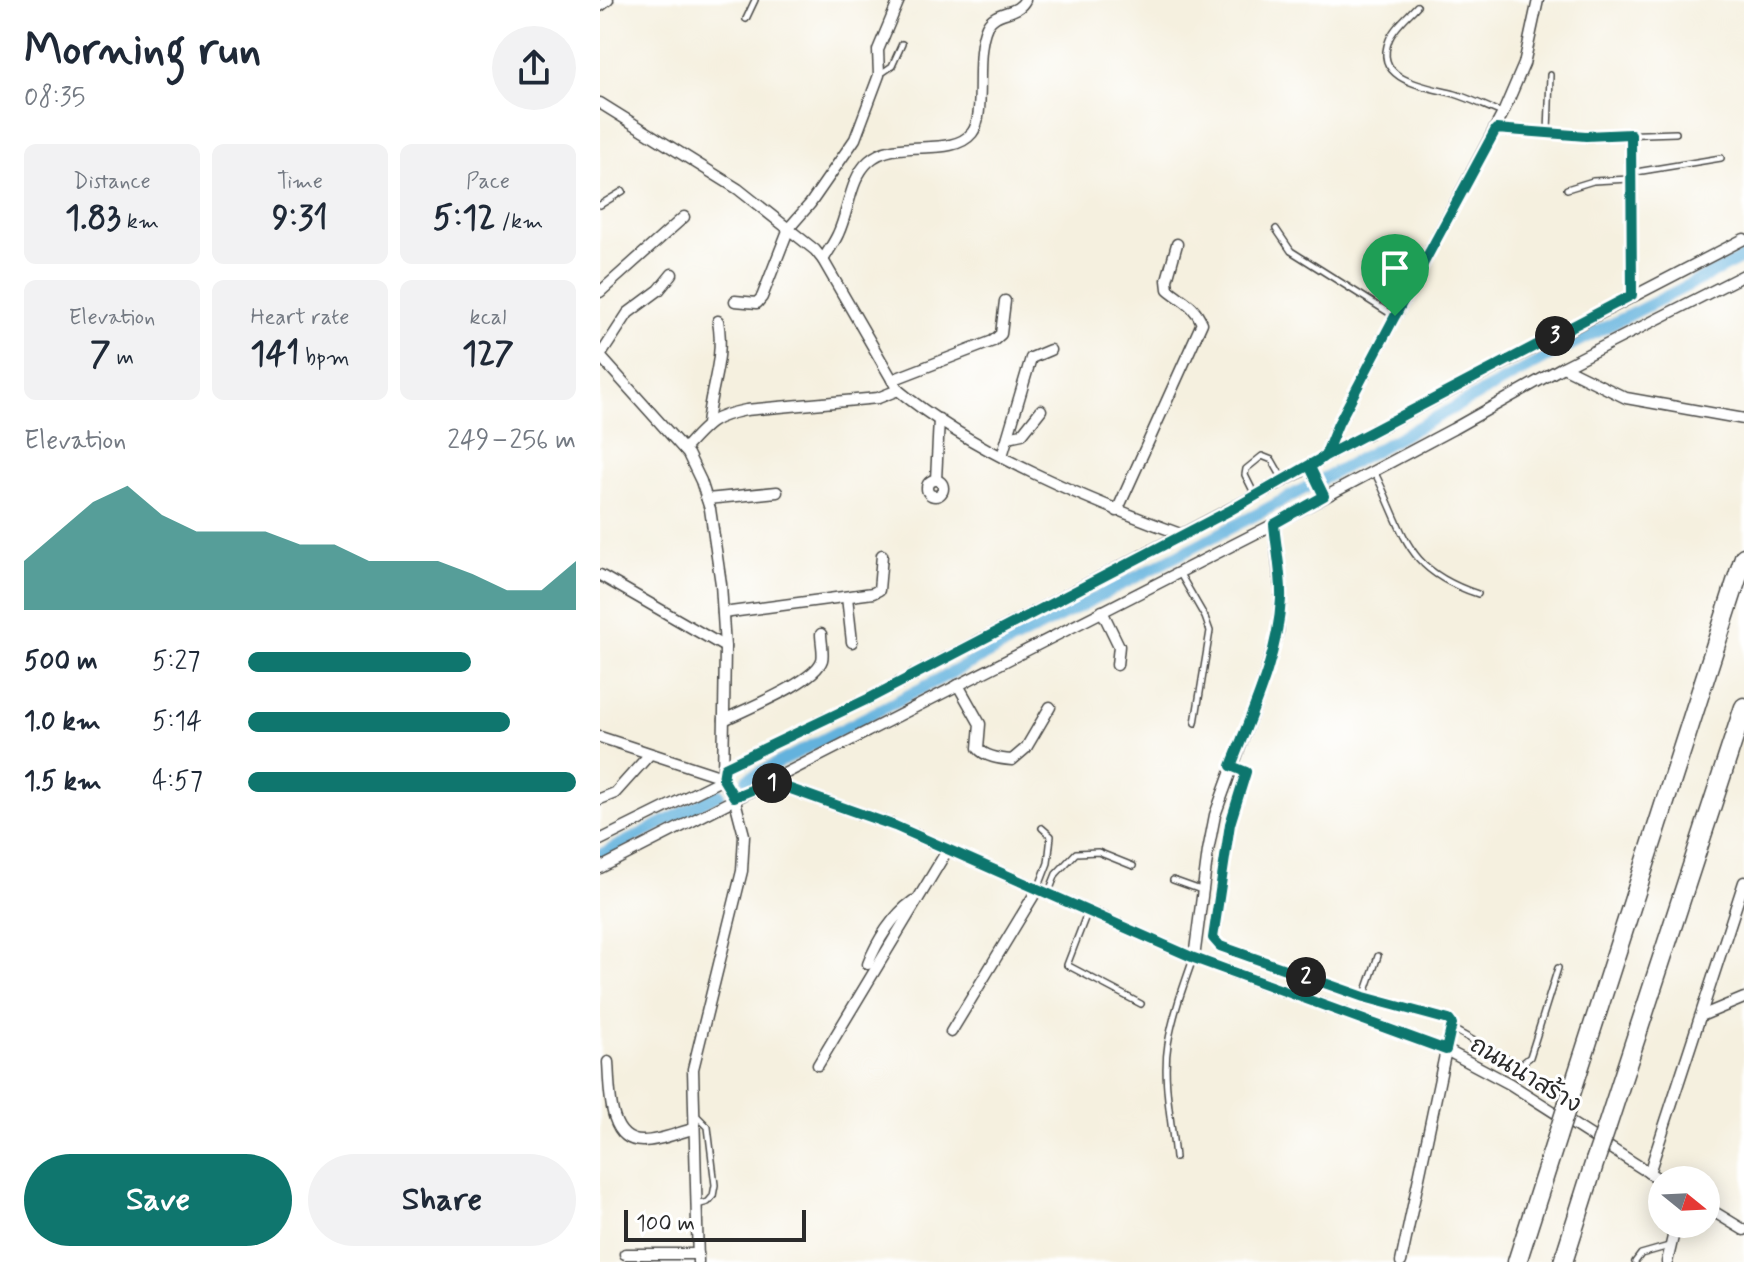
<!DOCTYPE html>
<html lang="en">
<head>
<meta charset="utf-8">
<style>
  :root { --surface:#fff; --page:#f2f2f3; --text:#1f2937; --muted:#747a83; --accent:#0f766e }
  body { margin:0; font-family:Mynerve,"Playpen Sans Thai",sans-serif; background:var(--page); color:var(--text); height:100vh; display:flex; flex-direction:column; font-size:30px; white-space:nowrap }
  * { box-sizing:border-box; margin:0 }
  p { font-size:26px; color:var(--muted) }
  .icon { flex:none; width:44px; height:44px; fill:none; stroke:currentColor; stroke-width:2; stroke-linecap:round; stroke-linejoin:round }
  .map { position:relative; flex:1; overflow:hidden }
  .panel { display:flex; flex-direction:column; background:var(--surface); width:600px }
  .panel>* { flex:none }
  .needle { width:52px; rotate:108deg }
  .controls { position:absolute; left:1048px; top:1166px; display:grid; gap:16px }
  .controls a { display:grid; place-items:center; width:72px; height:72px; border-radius:50%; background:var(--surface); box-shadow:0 4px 20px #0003; font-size:40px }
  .scale { position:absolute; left:24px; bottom:20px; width:182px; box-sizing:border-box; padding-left:8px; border:4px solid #2b2b2b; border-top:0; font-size:22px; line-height:28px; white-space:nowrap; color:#2b2b2b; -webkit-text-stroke:6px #fff; paint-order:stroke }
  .pin { position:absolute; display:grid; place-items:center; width:68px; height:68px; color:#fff; margin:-82px -34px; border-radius:50% 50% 50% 0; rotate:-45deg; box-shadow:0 0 8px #0007 }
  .pin .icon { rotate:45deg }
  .km { position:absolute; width:40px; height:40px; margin:-20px; border-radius:50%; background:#222; color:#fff; font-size:22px; line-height:40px; text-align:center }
  .round { display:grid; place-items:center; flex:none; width:84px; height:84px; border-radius:42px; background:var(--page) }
  .summary { display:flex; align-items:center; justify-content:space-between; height:136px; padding:0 24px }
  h1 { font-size:44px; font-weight:800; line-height:60px }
  .metrics { display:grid; grid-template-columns:repeat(3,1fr); gap:12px; height:136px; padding:8px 24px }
  .metrics div { display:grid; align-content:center; border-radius:12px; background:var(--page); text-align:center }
  .metrics b { font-size:34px; font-weight:800 }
  .metrics small { font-size:22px; font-weight:400 }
  .metrics p { font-size:22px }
  .chart { height:224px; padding:16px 24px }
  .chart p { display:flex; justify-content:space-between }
  .chart svg { width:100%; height:144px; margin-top:8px; fill:var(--accent); opacity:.7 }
  .cta { display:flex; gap:16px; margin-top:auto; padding:16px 24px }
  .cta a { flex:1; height:92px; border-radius:48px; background:var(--accent); color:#fff; font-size:32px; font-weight:800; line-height:92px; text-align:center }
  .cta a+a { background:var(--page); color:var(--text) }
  ul { padding:0 24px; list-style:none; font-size:26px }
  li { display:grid; grid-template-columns:128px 96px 1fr; align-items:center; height:60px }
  li i { height:20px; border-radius:10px; background:var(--accent) }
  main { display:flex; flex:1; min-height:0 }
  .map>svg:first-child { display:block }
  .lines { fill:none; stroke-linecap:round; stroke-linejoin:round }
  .canal { stroke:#63b2dd; stroke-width:12 }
  .lane-casing { stroke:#494946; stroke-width:8 }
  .street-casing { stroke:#494946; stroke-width:13 }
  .highway-casing { stroke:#494946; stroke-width:21 }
  .lane { stroke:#fff; stroke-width:5 }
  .street { stroke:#fff; stroke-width:10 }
  .highway { stroke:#fff; stroke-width:18 }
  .highway-bridge-casing { stroke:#494946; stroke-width:21; stroke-linecap:butt }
  .highway-bridge { stroke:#fff; stroke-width:18 }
  .route-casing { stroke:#fff; stroke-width:16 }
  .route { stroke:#0f766e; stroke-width:10 }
  .labels { text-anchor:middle; stroke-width:6; stroke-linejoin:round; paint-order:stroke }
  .street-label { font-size:24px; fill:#2b2b2b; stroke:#fff }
</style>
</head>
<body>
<main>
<section class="panel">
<div class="summary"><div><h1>Morning run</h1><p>08:35</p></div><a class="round"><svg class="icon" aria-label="share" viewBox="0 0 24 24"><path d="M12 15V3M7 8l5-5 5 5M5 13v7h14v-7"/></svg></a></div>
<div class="metrics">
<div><p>Distance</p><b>1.83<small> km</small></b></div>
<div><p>Time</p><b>9:31</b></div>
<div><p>Pace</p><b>5:12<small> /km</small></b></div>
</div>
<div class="metrics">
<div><p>Elevation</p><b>7<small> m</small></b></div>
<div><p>Heart rate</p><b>141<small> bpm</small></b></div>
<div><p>kcal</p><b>127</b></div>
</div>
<div class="chart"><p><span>Elevation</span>249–256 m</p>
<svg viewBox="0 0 160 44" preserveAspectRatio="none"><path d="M0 44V29L10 20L20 11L30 6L40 15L50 20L60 20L70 20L80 24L90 24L100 29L110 29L120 29L130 33L140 38L150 38L160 29V44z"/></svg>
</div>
<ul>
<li><b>500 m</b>5:27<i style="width:68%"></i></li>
<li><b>1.0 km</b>5:14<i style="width:80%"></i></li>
<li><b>1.5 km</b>4:57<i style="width:100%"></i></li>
</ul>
<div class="cta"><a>Save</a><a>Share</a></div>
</section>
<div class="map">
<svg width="1144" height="1262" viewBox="0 0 1144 1262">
  <rect width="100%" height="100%" fill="#fff"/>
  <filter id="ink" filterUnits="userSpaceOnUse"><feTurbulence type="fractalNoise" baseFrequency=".0125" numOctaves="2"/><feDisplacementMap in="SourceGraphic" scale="16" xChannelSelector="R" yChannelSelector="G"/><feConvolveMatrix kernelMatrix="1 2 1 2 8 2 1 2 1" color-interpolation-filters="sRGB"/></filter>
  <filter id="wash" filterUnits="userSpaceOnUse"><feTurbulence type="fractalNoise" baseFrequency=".006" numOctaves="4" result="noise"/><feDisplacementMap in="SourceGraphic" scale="32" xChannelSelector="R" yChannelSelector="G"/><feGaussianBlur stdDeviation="1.8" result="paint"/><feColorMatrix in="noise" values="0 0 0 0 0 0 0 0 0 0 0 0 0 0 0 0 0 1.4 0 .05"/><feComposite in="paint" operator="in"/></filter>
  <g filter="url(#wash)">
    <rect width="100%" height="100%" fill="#f5f0df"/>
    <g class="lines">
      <!-- canal -->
      <g class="canal">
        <path d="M147,779L663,511L955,353L1144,257"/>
        <path d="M0,855L119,794"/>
      </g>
    </g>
  </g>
  <g filter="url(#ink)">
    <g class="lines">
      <defs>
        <g id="lane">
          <path d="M817,6C808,16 794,27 789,40C772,82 830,87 855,94C871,99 887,107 902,113"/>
          <path d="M146,19L155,0"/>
          <path d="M279,75L292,66L302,44"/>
          <path d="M897,129L986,136L1076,133"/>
          <path d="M948,133L950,75"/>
          <path d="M1031,134L1032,295"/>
          <path d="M1030,173L1121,158"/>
          <path d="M967,189L993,181L1030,179"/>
          <path d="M0,205L23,191"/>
          <path d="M676,229L691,251L794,316"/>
          <path d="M774,471C806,534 803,569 878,594"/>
          <path d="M655,495L645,475L646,469L662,456L672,460L684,481"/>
          <path d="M579,572L605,617L610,631L595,723"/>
          <path d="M632,767L645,771C645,785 634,803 631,819C622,858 618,899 613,938L615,943L764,997L849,1020L852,1024L846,1050"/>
          <path d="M573,880L601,890"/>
          <path d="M438,889L448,863L451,836L442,828"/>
          <path d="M448,894L456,874L476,853L498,852L533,866"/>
          <path d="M487,913L467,965L541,1004"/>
          <path d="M764,997L778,956"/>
          <path d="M851,1028L919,1066L930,1057L958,968"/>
          <path d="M96,1115L108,1127L115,1185L113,1196L108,1202L97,1205"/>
          <path d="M575,1158C572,1122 562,1080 568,1044C573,1015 583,987 593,959"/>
          <path d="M1035,1262L1041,1254L1069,1246"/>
        </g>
        <g id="street">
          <path d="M0,6L8,0"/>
          <path d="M0,103L138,189L215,250L223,260L298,390C374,453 490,501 583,535"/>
          <path d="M223,260C228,251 234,243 238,234C249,211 250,178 269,161C296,136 351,159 372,133C387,114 373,56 387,26C396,9 417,16 425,0"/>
          <path d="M0,292L84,217"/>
          <path d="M135,301L157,303L162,297L189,228L210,204L255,139L279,75L278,50L299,0"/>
          <path d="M0,356L88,454L101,481L110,509L121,584L125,647L123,779L0,840"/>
          <path d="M0,356L28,313L59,290L72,274"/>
          <path d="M963,367L1026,398L1144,419"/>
          <path d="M292,380L393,341L401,334L405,301"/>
          <path d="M107,425C110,387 125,360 118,321"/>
          <path d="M408,437L422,434L441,410"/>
          <path d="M84,449C107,424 111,417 146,410L278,398L298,390"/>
          <path d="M402,456L431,358L450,350"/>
          <path d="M725,456L1144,239"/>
          <path d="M710,467L724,496"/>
          <path d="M336,480L339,419"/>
          <circle cx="335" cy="488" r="8"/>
          <path d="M107,499L177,492"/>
          <path d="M517,511L602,323C594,304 582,301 568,289L567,280L577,244"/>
          <path d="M0,575L125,647"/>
          <path d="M247,597L252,642"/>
          <path d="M502,611L519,646L517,665"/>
          <path d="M123,613L273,593L279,590L282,555"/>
          <path d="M358,685L380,724L378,748C385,757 400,759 412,760L426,748L450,707"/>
          <path d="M124,720C145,709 215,682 222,660C224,653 221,642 221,634"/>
          <path d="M0,737L119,776L134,797L144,835L142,871L93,1069L98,1262"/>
          <path d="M125,767L270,698L710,467L725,456L738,424L903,113L924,64L938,0"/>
          <path d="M171,782L295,826L594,958L846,1050L910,1084L1062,1181"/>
          <path d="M0,799L15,793L50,754"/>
          <path d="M0,868L674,524L853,429L963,367L1144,275"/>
          <path d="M594,958L608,851L615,815L661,689L678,631L681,595L674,524"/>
          <path d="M268,964C277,941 293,915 313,901"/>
          <path d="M1101,1016L1144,998"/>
          <path d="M351,1032L437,890"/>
          <path d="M8,1062C10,1087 7,1142 43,1141C59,1141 77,1133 93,1129"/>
          <path d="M218,1065L348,849"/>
          <path d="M1049,1173L1144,882"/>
          <path d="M1106,1207L1144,1230"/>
          <path d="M25,1254H98"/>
          <path d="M801,1262L846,1050"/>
          <path d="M1067,1262L1076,1224"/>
        </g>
        <g id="highway">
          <path d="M968,1103L1144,557"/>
          <path d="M1007,1126L1144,707"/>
          <path d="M917,1262L957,1137"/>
          <path d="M963,1262L995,1161"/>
        </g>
      </defs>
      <!-- lane casing -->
      <use href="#lane" class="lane-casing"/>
      <!-- street casing -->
      <use href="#street" class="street-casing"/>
      <!-- highway casing -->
      <use href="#highway" class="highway-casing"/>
      <!-- lane -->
      <use href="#lane" class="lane"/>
      <!-- street -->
      <use href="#street" class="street"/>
      <!-- highway -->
      <use href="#highway" class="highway"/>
      <defs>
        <g id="highway-bridge">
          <path d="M957,1137L968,1103"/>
          <path d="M995,1161L1007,1126"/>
        </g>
      </defs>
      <!-- highway-bridge casing -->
      <use href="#highway-bridge" class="highway-bridge-casing"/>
      <!-- highway-bridge -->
      <use href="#highway-bridge" class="highway-bridge"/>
    </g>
  </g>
  <g class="lines" filter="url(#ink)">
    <defs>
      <path id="route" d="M795,316L738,424L725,456L629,511L270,698L125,767L123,779L134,797L171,782L295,826L594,958L846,1050L852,1024L849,1020L764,997L620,946L613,938L630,824L646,772L631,766C652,712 678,657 681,599C682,574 676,548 674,524L724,496L710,467L725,456L1032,295L1031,134L986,136L896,129L795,316"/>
    </defs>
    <!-- route casing -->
    <use href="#route" class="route-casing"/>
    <!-- route -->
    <use href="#route" class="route"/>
  </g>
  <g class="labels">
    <!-- street labels -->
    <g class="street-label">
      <text transform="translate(926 1074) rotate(31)" y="8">ถนนนาสร้าง</text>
    </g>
  </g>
</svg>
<div class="controls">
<a><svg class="needle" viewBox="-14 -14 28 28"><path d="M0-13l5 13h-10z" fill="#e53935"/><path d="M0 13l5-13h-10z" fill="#747a83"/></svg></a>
</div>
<div class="scale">100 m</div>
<div class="pin" style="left:795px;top:316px;background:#1e9e55"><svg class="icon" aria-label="arrive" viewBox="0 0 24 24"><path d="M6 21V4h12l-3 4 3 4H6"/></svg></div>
<b class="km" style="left:172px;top:783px">1</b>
<b class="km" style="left:706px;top:977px">2</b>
<b class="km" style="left:955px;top:336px">3</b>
</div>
</main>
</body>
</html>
